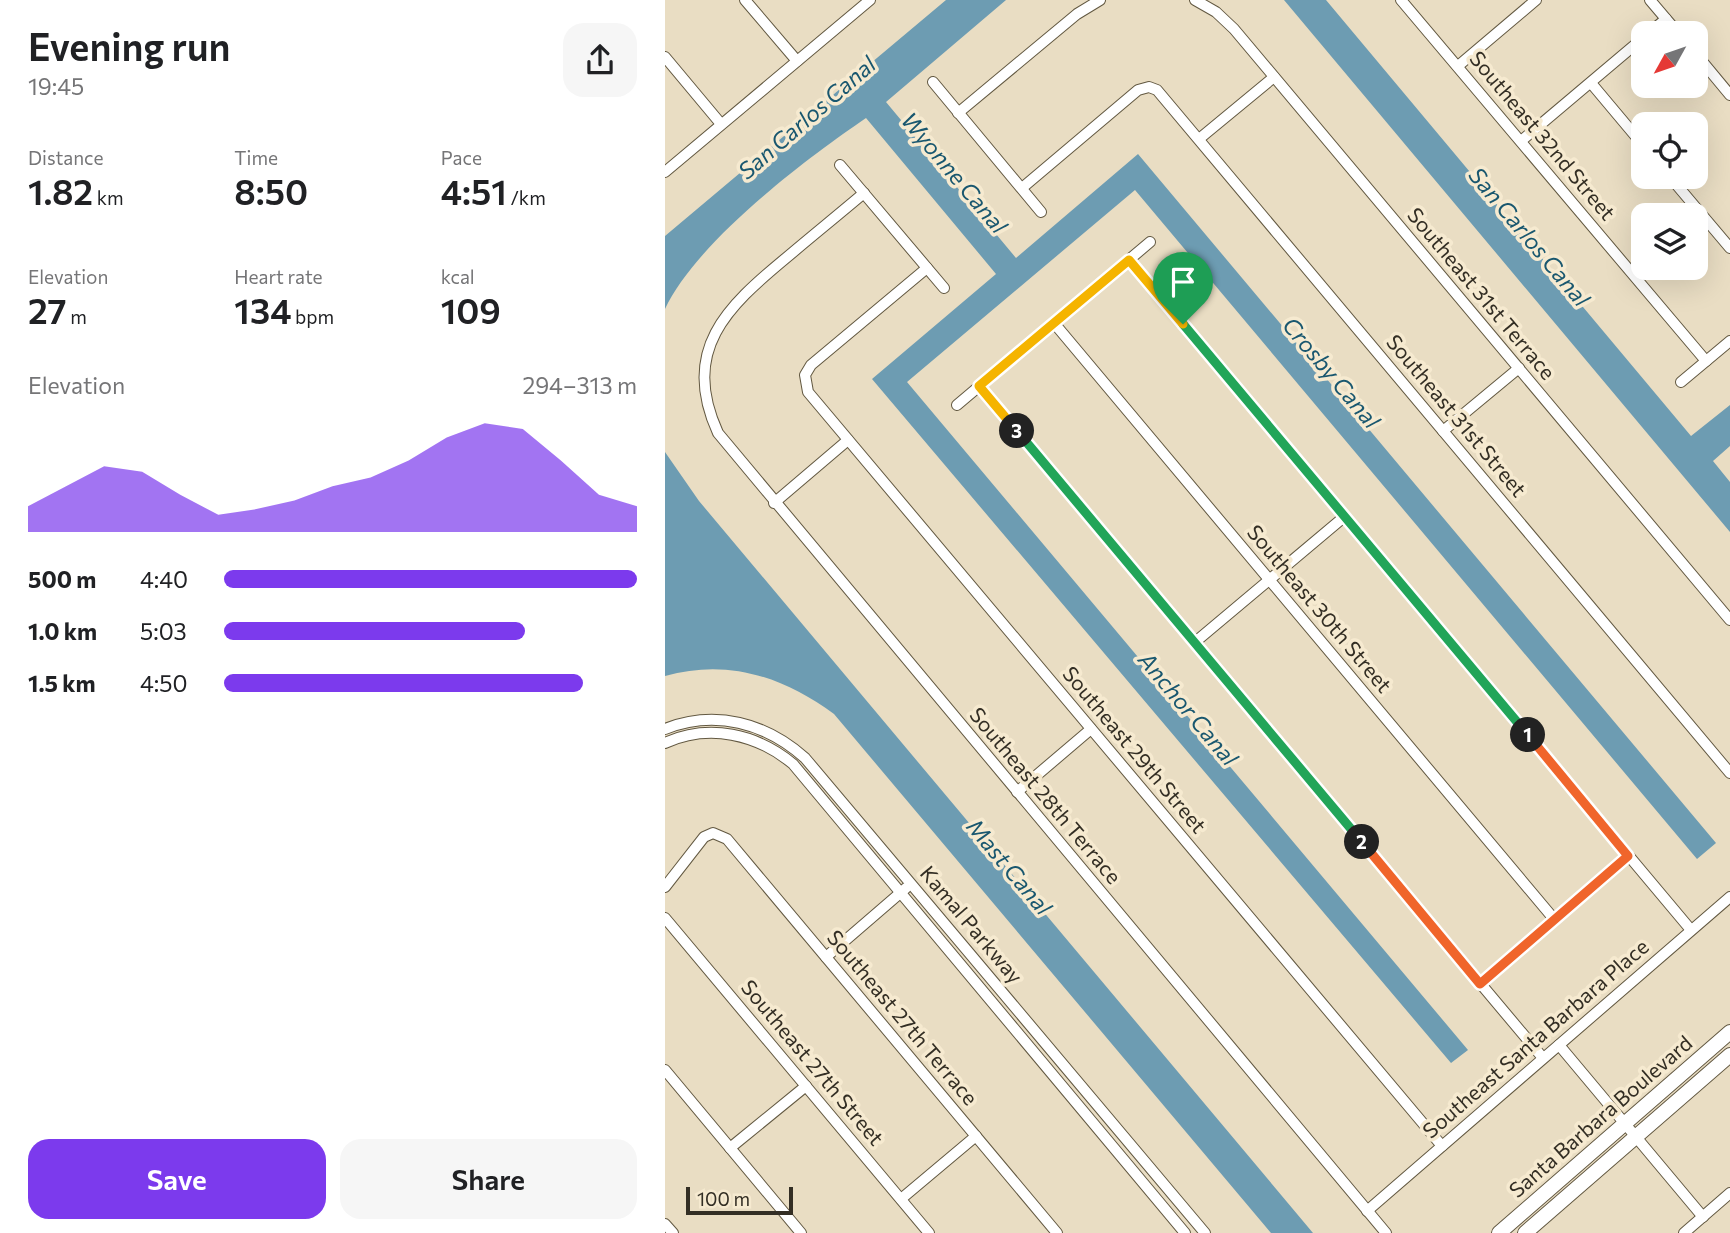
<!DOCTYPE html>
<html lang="en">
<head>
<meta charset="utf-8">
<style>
  :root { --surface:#fff; --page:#f6f6f6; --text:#202124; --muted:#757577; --accent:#7c3aed }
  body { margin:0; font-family:Commissioner,sans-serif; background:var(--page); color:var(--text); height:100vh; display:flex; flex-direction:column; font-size:26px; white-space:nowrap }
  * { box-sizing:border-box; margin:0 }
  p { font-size:23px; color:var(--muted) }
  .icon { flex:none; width:38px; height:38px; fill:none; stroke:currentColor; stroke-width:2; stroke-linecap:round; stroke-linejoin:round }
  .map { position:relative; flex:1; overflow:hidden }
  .sheet { display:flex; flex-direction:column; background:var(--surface); width:665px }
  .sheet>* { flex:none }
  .needle { width:46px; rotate:230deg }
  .tools { position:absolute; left:966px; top:21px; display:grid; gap:14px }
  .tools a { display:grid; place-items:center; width:77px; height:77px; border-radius:14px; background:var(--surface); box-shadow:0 7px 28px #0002; font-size:35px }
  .scale { position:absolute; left:21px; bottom:18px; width:107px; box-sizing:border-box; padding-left:7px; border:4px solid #332e24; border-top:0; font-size:19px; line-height:24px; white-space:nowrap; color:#332e24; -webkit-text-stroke:5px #f6ead0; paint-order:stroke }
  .pin { position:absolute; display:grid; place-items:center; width:60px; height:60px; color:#fff; margin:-72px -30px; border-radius:50% 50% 50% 0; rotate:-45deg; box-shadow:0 0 7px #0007 }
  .pin .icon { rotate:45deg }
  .km { position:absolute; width:35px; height:35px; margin:-18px; border-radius:50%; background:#222; color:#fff; font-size:19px; line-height:35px; text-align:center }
  .round { display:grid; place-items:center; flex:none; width:74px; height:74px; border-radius:21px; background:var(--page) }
  .headline { display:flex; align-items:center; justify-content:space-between; height:119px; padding:0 28px }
  h1 { font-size:38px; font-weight:600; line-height:52px }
  .metrics { display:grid; grid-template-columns:repeat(3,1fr); gap:10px; height:119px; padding:7px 28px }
  .metrics div { display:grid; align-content:center }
  .metrics b { font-size:35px; font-weight:600 }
  .metrics small { font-size:19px; font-weight:400 }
  .metrics p { font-size:19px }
  .chart { height:196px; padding:14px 28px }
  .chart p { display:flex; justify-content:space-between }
  .chart svg { width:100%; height:126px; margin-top:7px; fill:var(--accent); opacity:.7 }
  .action { display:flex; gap:14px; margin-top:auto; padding:14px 28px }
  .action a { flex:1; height:80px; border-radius:21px; background:var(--accent); color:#fff; font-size:28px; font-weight:600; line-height:80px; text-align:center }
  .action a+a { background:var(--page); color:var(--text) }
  ul { padding:0 28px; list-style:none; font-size:23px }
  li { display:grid; grid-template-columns:112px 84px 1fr; align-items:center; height:52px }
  li i { height:18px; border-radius:9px; background:var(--accent) }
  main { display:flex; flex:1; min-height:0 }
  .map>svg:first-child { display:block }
  .water { fill:#6d9cb2 }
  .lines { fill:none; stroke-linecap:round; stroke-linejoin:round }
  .minor-casing { stroke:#625841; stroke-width:12 }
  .major-casing { stroke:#625841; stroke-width:16 }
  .minor { stroke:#fff; stroke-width:10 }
  .major { stroke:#fff; stroke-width:14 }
  .split-1-casing { stroke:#fff; stroke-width:14 }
  .split-2-casing { stroke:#fff; stroke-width:14 }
  .split-3-casing { stroke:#fff; stroke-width:14 }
  .split-4-casing { stroke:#fff; stroke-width:14 }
  .split-1 { stroke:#22a559; stroke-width:9 }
  .split-2 { stroke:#f0652b; stroke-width:9 }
  .split-3 { stroke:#22a559; stroke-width:9 }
  .split-4 { stroke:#f5b400; stroke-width:9 }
  .labels { text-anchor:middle; stroke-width:7; stroke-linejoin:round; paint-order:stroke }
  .street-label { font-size:21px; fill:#332e24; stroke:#f6ead0 }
  .water-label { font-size:23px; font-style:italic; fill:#19576f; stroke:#f6ead0 }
</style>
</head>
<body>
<main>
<section class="sheet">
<div class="headline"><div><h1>Evening run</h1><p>19:45</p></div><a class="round"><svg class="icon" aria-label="share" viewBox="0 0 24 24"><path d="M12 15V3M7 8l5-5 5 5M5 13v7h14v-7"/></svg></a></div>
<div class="metrics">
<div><p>Distance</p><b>1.82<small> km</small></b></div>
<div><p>Time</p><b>8:50</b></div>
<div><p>Pace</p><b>4:51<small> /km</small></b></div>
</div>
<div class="metrics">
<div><p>Elevation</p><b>27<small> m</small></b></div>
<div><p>Heart rate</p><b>134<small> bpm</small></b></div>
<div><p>kcal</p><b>109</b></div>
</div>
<div class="chart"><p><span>Elevation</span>294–313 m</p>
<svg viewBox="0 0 160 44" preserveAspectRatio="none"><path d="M0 44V35L10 28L20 21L30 23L40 31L50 38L60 36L70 33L80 28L90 25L100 19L110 11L120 6L130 8L140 19L150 31L160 35V44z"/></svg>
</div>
<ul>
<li><b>500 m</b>4:40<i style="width:100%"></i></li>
<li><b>1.0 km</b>5:03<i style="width:73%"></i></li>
<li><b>1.5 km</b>4:50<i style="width:87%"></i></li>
</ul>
<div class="action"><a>Save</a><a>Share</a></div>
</section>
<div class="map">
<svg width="1065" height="1233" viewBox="0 0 1065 1233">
  <rect width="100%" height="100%" fill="#e9ddc3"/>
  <!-- water -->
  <g class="water">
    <path d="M281,0H341L221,102L351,258L473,154L1051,843L1032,859L470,190L242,382L803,1050L786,1063L207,379L331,274L201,118C141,159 32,241 0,309V236Z"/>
    <path d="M619,0H661L1026,436L1065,405V446L1048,461L1065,482V532Z"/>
    <path d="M0,452L34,501L648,1233H606L169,714C118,677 63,658 0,676Z"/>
  </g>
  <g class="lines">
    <defs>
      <g id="minor">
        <path d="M80,0L132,61"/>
        <path d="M530,0L551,12L569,29L1065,620"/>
        <path d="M736,0L1041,361"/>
        <path d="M985,0L1013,33"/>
        <path d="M984,33L1001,19"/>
        <path d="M1031,54L1065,95"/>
        <path d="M0,57L56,124"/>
        <path d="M793,66L871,0"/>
        <path d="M268,82L376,212"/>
        <path d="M926,83L978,145"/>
        <path d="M293,113L412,14L435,0"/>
        <path d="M534,139L609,77"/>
        <path d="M856,141L978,38"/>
        <path d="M175,165L279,288"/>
        <path d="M0,172L205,0"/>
        <path d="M1005,177L1065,248"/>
        <path d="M357,188L473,90L484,87L492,90L1065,773"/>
        <path d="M199,193C173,215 147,236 121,258C62,307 15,350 53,433L721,1233"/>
        <path d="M464,260L1026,930"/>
        <path d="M262,268L146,365L140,375L143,392L777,1146"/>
        <path d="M389,323L889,919"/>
        <path d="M1016,382L1065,341"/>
        <path d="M314,386L878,1058"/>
        <path d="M292,405L485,242"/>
        <path d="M778,431L854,368"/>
        <path d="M109,503L183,440"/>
        <path d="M529,643L679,517"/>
        <path d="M0,729C50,709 101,723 140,758L540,1233"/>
        <path d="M0,743C44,723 92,734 128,764L520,1233"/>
        <path d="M352,792L426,729"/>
        <path d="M0,887L39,837L48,833L62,839L392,1233"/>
        <path d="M0,918L264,1233"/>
        <path d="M161,957L241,888"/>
        <path d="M815,984L963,856"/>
        <path d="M894,1045L1038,1217"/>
        <path d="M0,1070L136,1233"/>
        <path d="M65,1148L141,1086"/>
        <path d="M236,1199L311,1136"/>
        <path d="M702,1211L1065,897"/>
        <path d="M0,1224L8,1233"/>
        <path d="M1019,1233L1065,1193"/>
      </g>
      <g id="major">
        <path d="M834,1233L1065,1032"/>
        <path d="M860,1233L1065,1055"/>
      </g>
    </defs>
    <!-- minor casing -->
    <use href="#minor" class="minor-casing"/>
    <!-- major casing -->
    <use href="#major" class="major-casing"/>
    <!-- minor -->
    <use href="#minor" class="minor"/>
    <!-- major -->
    <use href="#major" class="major"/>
  </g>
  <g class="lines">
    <defs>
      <path id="split-1" d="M518,324L863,735"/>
      <path id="split-2" d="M697,842L815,984L963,856L863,735"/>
      <path id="split-3" d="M352,431L697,842"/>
      <path id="split-4" d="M352,431L314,386L464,260L518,324"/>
    </defs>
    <!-- split-1 casing -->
    <use href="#split-1" class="split-1-casing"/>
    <!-- split-2 casing -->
    <use href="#split-2" class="split-2-casing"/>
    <!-- split-3 casing -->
    <use href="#split-3" class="split-3-casing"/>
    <!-- split-4 casing -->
    <use href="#split-4" class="split-4-casing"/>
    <!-- split-1 -->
    <use href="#split-1" class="split-1"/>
    <!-- split-2 -->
    <use href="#split-2" class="split-2"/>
    <!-- split-3 -->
    <use href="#split-3" class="split-3"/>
    <!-- split-4 -->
    <use href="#split-4" class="split-4"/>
  </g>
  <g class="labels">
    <!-- street labels -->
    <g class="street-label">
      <text transform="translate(877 136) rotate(50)" y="7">Southeast 32nd Street</text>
      <text transform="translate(816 294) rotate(50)" y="7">Southeast 31st Terrace</text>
      <text transform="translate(791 416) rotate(50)" y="7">Southeast 31st Street</text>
      <text transform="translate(654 609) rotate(50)" y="7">Southeast 30th Street</text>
      <text transform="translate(469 750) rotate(50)" y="7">Southeast 29th Street</text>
      <text transform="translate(380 796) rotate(50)" y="7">Southeast 28th Terrace</text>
      <text transform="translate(306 925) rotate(50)" y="7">Kamal Parkway</text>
      <text transform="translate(237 1018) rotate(50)" y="7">Southeast 27th Terrace</text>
      <text transform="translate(871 1039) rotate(-41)" y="7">Southeast Santa Barbara Place</text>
      <text transform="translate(147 1063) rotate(50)" y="7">Southeast 27th Street</text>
      <text transform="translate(936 1117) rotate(-41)" y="7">Santa Barbara Boulevard</text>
    </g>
    <!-- water labels -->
    <g class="water-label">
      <text transform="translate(142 118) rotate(-41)" y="8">San Carlos Canal</text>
      <text transform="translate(289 173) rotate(50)" y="8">Wyonne Canal</text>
      <text transform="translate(864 237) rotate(50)" y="8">San Carlos Canal</text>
      <text transform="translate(666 373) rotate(50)" y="8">Crosby Canal</text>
      <text transform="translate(523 709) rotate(50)" y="8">Anchor Canal</text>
      <text transform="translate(344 867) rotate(50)" y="8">Mast Canal</text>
    </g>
  </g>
</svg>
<div class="tools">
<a><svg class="needle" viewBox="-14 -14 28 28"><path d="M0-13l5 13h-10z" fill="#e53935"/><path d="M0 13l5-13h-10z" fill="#757577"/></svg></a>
<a><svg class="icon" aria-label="locate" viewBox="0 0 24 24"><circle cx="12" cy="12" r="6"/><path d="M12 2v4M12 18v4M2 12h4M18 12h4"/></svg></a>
<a><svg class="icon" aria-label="layers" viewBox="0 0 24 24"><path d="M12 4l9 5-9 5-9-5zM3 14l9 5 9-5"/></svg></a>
</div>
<div class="scale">100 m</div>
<div class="pin" style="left:518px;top:324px;background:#1e9e55"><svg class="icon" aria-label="arrive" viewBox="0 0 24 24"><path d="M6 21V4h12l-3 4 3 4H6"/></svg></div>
<b class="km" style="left:863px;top:735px">1</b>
<b class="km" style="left:697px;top:842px">2</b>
<b class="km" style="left:352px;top:431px">3</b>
</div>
</main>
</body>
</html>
